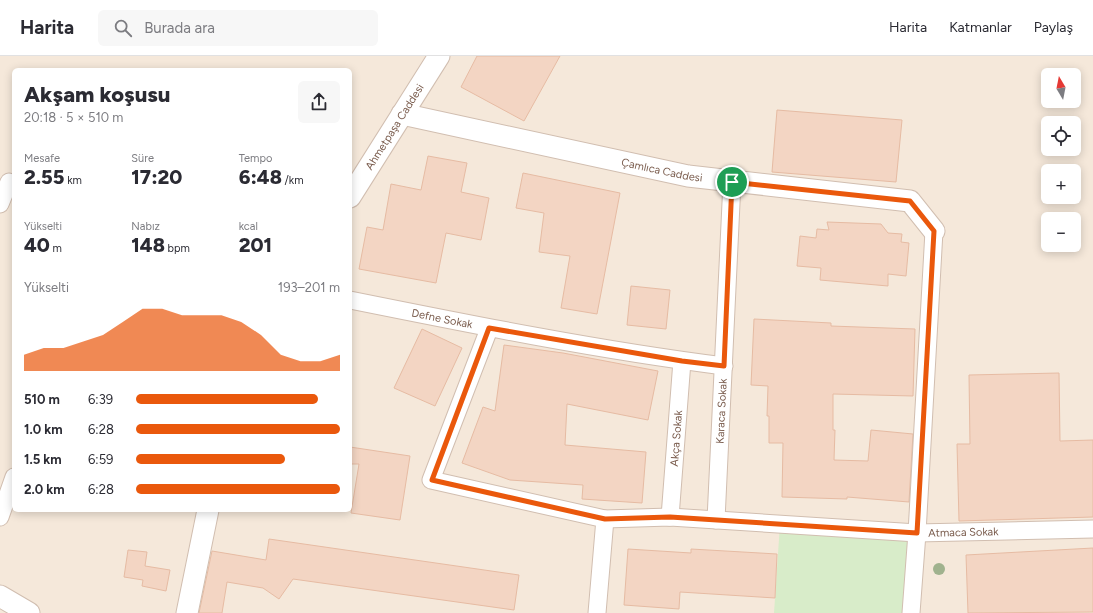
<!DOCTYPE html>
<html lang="tr">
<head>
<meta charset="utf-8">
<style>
  :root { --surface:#fff; --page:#f7f7f7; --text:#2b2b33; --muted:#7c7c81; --line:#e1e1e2; --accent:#ea580c }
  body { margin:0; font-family:Figtree,sans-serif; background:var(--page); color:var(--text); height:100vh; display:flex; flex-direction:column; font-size:15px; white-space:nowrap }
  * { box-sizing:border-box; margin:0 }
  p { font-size:13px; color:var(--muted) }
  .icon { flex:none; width:22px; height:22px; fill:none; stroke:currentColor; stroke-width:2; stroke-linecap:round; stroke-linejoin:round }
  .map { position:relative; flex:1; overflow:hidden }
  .drawer { position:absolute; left:12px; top:12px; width:340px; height:444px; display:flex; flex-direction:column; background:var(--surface); border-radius:6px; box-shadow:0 2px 10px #0003 }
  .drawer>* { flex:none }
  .needle { width:26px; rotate:350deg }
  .controls { position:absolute; left:1041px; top:12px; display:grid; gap:8px }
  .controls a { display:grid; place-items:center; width:40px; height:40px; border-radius:6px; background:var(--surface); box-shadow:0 2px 10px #0003; font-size:20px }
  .pin { position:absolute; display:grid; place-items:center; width:34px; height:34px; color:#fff; margin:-17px; border:2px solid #fff; border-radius:50%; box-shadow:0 1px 4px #0007 }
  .round { display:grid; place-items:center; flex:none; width:42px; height:42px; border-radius:6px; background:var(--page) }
  .overview { display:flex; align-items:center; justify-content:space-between; height:68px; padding:0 12px }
  h1 { font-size:22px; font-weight:800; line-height:30px }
  .figures { display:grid; grid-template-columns:repeat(3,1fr); gap:6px; height:68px; padding:4px 12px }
  .figures div { display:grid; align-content:center }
  .figures b { font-size:20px; font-weight:800 }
  .figures small { font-size:11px; font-weight:400 }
  .figures p { font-size:11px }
  .chart { height:112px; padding:8px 12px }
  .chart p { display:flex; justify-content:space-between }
  .chart svg { width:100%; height:72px; margin-top:4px; fill:var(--accent); opacity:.7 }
  ul { padding:0 12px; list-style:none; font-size:13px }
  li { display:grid; grid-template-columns:64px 48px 1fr; align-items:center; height:30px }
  li i { height:10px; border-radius:5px; background:var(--accent) }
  header { display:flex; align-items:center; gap:24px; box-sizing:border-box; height:56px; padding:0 20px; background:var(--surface); border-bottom:1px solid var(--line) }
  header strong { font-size:19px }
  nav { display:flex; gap:22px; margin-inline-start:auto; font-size:14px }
  .search { width:280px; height:36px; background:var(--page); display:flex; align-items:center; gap:10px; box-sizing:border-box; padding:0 14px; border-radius:6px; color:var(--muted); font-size:15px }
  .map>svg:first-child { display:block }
  .residential { fill:#f5e8da; fill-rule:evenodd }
  .green { fill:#d8ecc9 }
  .building { fill:#f3d5c3; stroke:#e6bba3 }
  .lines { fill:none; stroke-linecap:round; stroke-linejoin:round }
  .minor-casing { stroke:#d1beb0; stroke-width:19 }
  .tertiary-casing { stroke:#d1beb0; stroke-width:23 }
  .minor { stroke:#fff; stroke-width:17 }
  .tertiary { stroke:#fff; stroke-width:21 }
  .tree { fill:#a0b28e }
  .route-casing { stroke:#fff; stroke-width:8 }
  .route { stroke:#ea580c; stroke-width:5 }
  .labels { text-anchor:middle; stroke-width:3; stroke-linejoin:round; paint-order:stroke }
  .street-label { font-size:11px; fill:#7a5c4d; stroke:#fffaf3 }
</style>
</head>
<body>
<header>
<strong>Harita</strong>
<div class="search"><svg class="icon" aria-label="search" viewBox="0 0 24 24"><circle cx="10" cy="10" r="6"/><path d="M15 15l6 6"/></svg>Burada ara</div>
<nav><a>Harita</a><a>Katmanlar</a><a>Paylaş</a></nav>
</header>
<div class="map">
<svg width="1093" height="557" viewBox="0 0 1093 557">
  <rect width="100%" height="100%" fill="#fdf6ec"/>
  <!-- residential -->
  <path class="residential" d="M0,0H1093V557H0ZM14,14H350V454H14ZM1048,19H1074V45H1048ZM1048,67H1074V93H1048ZM1048,115H1074V141H1048ZM1048,163H1074V189H1048Z"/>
  <!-- green -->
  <path class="green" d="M780,468L917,477L911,557H774Z"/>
  <!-- building -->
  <g class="building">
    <path d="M477,0H560L524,65L461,31Z"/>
    <path d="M777,54L902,64L896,126L772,116Z"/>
    <path d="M428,100L467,107L461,136L489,142L481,184L446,177L436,227L359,213L367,171L383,174L391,128L421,134Z"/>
    <path d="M523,117L620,137L597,258L561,252L570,200L539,196L544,157L516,152Z"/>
    <path d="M827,166L881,168L888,177L902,178L901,186L909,187L906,220L888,218V230L820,224L821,212L797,210L800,180L816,182L817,173L829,174Z"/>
    <path d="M631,230L670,234L666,273L627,269Z"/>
    <path d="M754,263L831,267V270L915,273L913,340L833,338V374H835L834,404L868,405L871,374L913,378L909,446L847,441V443L782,441L783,387H769V360H767L768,330L751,329Z"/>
    <path d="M422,273L462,292L435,350L394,332Z"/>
    <path d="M504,289L563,297L658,315L648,364L567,348L565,389L646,396L642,447L582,443L583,429L510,424L462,407L483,351L495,355Z"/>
    <path d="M1059,317L1060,385L1093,384V461L959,465L957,388H970L969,319Z"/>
    <path d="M350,391L410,400L400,464L351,457L359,408H350Z"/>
    <path d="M269,483L519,519L514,554L293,523L279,543L263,532L227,526L222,557H199L212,495L266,504Z"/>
    <path d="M1093,492V556L968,557L966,499Z"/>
    <path d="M628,493L691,497V493L777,498L775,542L680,536L679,553L624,549Z"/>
    <path d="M128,494L147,496L145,510L170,514L166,535L142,530L143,524L124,521Z"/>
  </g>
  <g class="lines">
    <defs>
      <g id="minor">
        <path d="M0,148L9,126"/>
        <path id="s1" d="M350,244C474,269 598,294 724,310"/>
        <path id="s2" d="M489,273L431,424L605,463L670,461L917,477L1093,473"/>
        <path d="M0,461L14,421"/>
        <path id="s3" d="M670,461L682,305"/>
        <path id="s4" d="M716,464L732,126"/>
        <path d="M597,557L605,463"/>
        <path d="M911,557L917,477L934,175"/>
      </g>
      <g id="tertiary">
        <path id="s5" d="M402,58L688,120L910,145L934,175"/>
        <path id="s6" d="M350,141L439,0"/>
        <path d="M0,540L29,557"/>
        <path d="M187,557L208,454"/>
      </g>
    </defs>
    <!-- minor casing -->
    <use href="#minor" class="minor-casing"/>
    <!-- tertiary casing -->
    <use href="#tertiary" class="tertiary-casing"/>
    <!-- minor -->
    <use href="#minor" class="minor"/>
    <!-- tertiary -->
    <use href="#tertiary" class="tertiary"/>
  </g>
  <!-- trees -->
  <circle class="tree" cx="939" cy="513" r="6"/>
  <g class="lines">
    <defs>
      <path id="route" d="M732,126L910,145L934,175L917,477L670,461L605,463L432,424L489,272L682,305L724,310Z"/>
    </defs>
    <!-- route casing -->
    <use href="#route" class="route-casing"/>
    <!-- route -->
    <use href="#route" class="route"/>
  </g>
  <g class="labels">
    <!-- street labels -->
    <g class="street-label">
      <text dy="4" stroke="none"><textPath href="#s6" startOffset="83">Ahmetpaşa Caddesi</textPath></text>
      <text dy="4" stroke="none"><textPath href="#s5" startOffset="266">Çamlıca Caddesi</textPath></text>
      <text dy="4" stroke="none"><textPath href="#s1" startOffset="94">Defne Sokak</textPath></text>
      <text dy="4" stroke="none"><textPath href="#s4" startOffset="109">Karaca Sokak</textPath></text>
      <text dy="4" stroke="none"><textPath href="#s3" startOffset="79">Akça Sokak</textPath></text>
      <text dy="4" stroke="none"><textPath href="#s2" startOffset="699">Atmaca Sokak</textPath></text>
    </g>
  </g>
</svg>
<div class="controls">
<a><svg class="needle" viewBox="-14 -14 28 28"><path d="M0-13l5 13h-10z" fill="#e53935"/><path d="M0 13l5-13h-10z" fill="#7c7c81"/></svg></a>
<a><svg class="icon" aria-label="locate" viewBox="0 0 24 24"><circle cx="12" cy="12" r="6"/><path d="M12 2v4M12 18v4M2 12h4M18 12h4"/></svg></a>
<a>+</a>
<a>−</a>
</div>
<div class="pin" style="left:732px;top:126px;background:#1e9e55"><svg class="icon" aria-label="arrive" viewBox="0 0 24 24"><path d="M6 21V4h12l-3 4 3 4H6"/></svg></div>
<section class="drawer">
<div class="overview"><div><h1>Akşam koşusu</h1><p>20:18 · 5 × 510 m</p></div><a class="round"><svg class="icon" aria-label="share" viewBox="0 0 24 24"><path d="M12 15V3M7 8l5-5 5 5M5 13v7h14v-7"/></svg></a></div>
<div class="figures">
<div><p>Mesafe</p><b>2.55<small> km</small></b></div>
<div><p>Süre</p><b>17:20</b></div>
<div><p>Tempo</p><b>6:48<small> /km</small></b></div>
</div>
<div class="figures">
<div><p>Yükselti</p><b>40<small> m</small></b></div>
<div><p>Nabız</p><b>148<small> bpm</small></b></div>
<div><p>kcal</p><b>201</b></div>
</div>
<div class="chart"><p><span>Yükselti</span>193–201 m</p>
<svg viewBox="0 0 160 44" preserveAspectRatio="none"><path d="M0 44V34L10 30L20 30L30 26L40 22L50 14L60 6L70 6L80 10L90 10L100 10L110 14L120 22L130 34L140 38L150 38L160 34V44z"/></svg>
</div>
<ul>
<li><b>510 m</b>6:39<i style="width:89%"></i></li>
<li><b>1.0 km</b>6:28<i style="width:100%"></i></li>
<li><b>1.5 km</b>6:59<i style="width:73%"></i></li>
<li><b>2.0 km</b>6:28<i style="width:100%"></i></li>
</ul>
</section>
</div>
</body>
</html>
